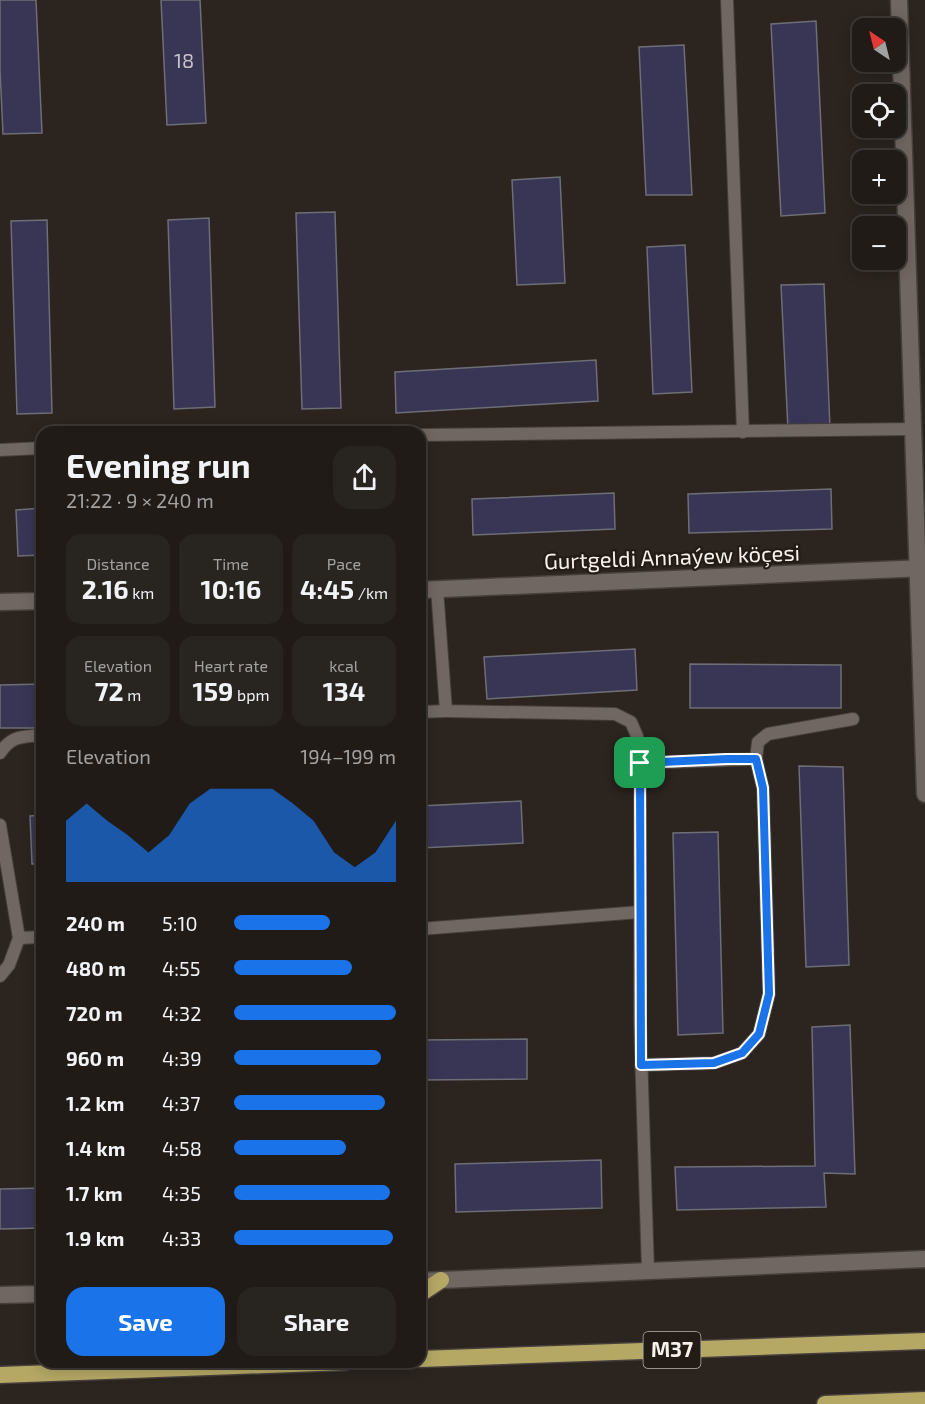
<!DOCTYPE html>
<html lang="en">
<head>
<meta charset="utf-8">
<style>
  :root { --surface:#201b17; --page:#282420; --text:#f1f3f6; --muted:#a2a1a1; --line:#3d3936; --accent:#1a73e8 }
  body { margin:0; font-family:"Exo 2",sans-serif; background:var(--page); color:var(--text); height:100vh; display:flex; flex-direction:column; font-size:22px; white-space:nowrap }
  * { box-sizing:border-box; margin:0 }
  p { font-size:20px; color:var(--muted) }
  .icon { flex:none; width:33px; height:33px; fill:none; stroke:currentColor; stroke-width:2; stroke-linecap:round; stroke-linejoin:round }
  .map { position:relative; flex:1; overflow:hidden }
  .panel { position:absolute; left:36px; top:426px; width:390px; height:942px; display:flex; flex-direction:column; background:var(--surface); border-radius:18px; box-shadow:0 3px 15px #0003,0 0 0 2px var(--line) }
  .panel>* { flex:none }
  .needle { width:39px; rotate:325deg }
  .controls { position:absolute; left:852px; top:18px; display:grid; gap:12px }
  .controls a { display:grid; place-items:center; width:54px; height:54px; border-radius:12px; background:var(--surface); box-shadow:0 3px 15px #0003,0 0 0 2px var(--line); font-size:30px }
  .pin { position:absolute; display:grid; place-items:center; width:51px; height:51px; color:#fff; margin:-26px; border-radius:12px; box-shadow:0 3px 9px #0006 }
  .round { display:grid; place-items:center; flex:none; width:63px; height:63px; border-radius:18px; background:var(--page) }
  .headline { display:flex; align-items:center; justify-content:space-between; height:102px; padding:0 30px }
  h1 { font-size:33px; font-weight:700; line-height:45px }
  .stats { display:grid; grid-template-columns:repeat(3,1fr); gap:9px; height:102px; padding:6px 30px }
  .stats div { display:grid; align-content:center; border-radius:15px; background:var(--page); text-align:center }
  .stats b { font-size:26px; font-weight:700 }
  .stats small { font-size:16px; font-weight:400 }
  .stats p { font-size:16px }
  .chart { height:168px; padding:12px 30px }
  .chart p { display:flex; justify-content:space-between }
  .chart svg { width:100%; height:108px; margin-top:6px; fill:var(--accent); opacity:.7 }
  .cta { display:flex; gap:12px; margin-top:auto; padding:12px 30px }
  .cta a { flex:1; height:69px; border-radius:18px; background:var(--accent); color:#fff; font-size:24px; font-weight:700; line-height:69px; text-align:center }
  .cta a+a { background:var(--page); color:var(--text) }
  ul { padding:0 30px; list-style:none; font-size:20px }
  li { display:grid; grid-template-columns:96px 72px 1fr; align-items:center; height:45px }
  li i { height:15px; border-radius:8px; background:var(--accent) }
  .map>svg:first-child { display:block }
  .building { fill:#393555; stroke:#6e6e77; stroke-width:1.5 }
  .lines { fill:none; stroke-linecap:round; stroke-linejoin:round }
  .service-casing { stroke:#463f3b; stroke-width:14 }
  .minor-casing { stroke:#463f3b; stroke-width:19 }
  .tertiary-casing { stroke:#463f3b; stroke-width:19 }
  .trunk-casing { stroke:#463f3b; stroke-width:19 }
  .service { stroke:#706762; stroke-width:12 }
  .minor { stroke:#706762; stroke-width:16 }
  .tertiary { stroke:#706762; stroke-width:16 }
  .trunk { stroke:#b5a865; stroke-width:16 }
  .route-casing { stroke:#fff; stroke-width:12 }
  .route { stroke:#1a73e8; stroke-width:8 }
  .labels { text-anchor:middle; stroke-width:4.5; stroke-linejoin:round; paint-order:stroke }
  .number-label { font-size:20px; fill:#c8c3c8 }
  .shield { fill:#221b16; stroke:#b7b2ad; stroke-width:1.5 }
  .shield-label { font-size:21px; font-weight:bold; fill:#f7f2ee }
  .street-label { font-size:22px; fill:#f7f2ee; stroke:#221b16 }
</style>
</head>
<body>
<div class="map">
<svg width="925" height="1404" viewBox="0 0 925 1404">
  <rect width="100%" height="100%" fill="#2b241f"/>
  <!-- building -->
  <g class="building">
    <path d="M0,0H36L42,133L3,134L0,70Z"/>
    <path d="M161,0H200L206,123L167,125Z"/>
    <path d="M816,21L825,213L781,216L771,24Z"/>
    <path d="M684,45L692,195H646L639,47Z"/>
    <path d="M560,177L565,283L517,285L512,180Z"/>
    <path d="M335,212L341,408L302,409L296,213Z"/>
    <path d="M209,218L215,407L174,409L168,220Z"/>
    <path d="M47,220L52,413L17,414L11,221Z"/>
    <path d="M685,245L692,392L653,394L647,247Z"/>
    <path d="M824,284L830,428L788,430L781,285Z"/>
    <path d="M596,360L598,401L396,413L395,372Z"/>
    <path d="M831,489L832,529L689,533L688,494Z"/>
    <path d="M614,493L615,529L473,535L472,499Z"/>
    <path d="M42,508V555L18,556L16,510Z"/>
    <path d="M635,649L637,690L487,699L484,657Z"/>
    <path d="M690,664L841,665V708H690Z"/>
    <path d="M42,684V728H0V685Z"/>
    <path d="M799,766L843,767L849,965L806,967Z"/>
    <path d="M521,801L523,843L420,848V806Z"/>
    <path d="M42,815V864H32L30,816Z"/>
    <path d="M718,832L723,1033L678,1035L673,833Z"/>
    <path d="M850,1025L855,1174L824,1173L826,1207L677,1210L675,1167L815,1166L812,1027Z"/>
    <path d="M527,1039V1079L420,1080V1040Z"/>
    <path d="M601,1160L602,1208L456,1212L455,1164Z"/>
    <path d="M42,1188V1228L0,1229V1189Z"/>
  </g>
  <g class="lines">
    <defs>
      <g id="service">
        <path d="M727,0L743,432"/>
        <path d="M420,435L913,429"/>
        <path d="M0,450L42,448"/>
        <path d="M437,589L446,711L615,714L631,722L637,736L640,763V1021L648,1271"/>
        <path d="M420,712L446,711"/>
        <path d="M0,753C12,735 22,737 42,735"/>
        <path d="M756,759L758,742L768,734L853,719"/>
        <path d="M640,763L756,759L763,788L769,994L759,1034L742,1053L714,1063L641,1065"/>
        <path d="M0,825L19,938L9,965L0,976"/>
        <path d="M420,929L640,912"/>
        <path d="M19,938L42,937"/>
      </g>
      <g id="minor">
        <path d="M899,0L925,794"/>
        <path d="M420,590L925,568"/>
        <path d="M0,602L42,601"/>
      </g>
      <g id="tertiary">
        <path d="M420,1281L925,1259"/>
        <path d="M0,1295L42,1294"/>
      </g>
      <g id="trunk">
        <path d="M420,1294L441,1280"/>
        <path d="M420,1359L925,1341"/>
        <path d="M0,1375L344,1362"/>
        <path d="M825,1404L925,1400"/>
      </g>
    </defs>
    <!-- service casing -->
    <use href="#service" class="service-casing"/>
    <!-- minor casing -->
    <use href="#minor" class="minor-casing"/>
    <!-- tertiary casing -->
    <use href="#tertiary" class="tertiary-casing"/>
    <!-- trunk casing -->
    <use href="#trunk" class="trunk-casing"/>
    <!-- service -->
    <use href="#service" class="service"/>
    <!-- minor -->
    <use href="#minor" class="minor"/>
    <!-- tertiary -->
    <use href="#tertiary" class="tertiary"/>
    <!-- trunk -->
    <use href="#trunk" class="trunk"/>
  </g>
  <g class="lines">
    <defs>
      <path id="route" d="M727,759H756L763,788L769,994L759,1034L742,1053L714,1063L641,1065L640,763Z"/>
    </defs>
    <!-- route casing -->
    <use href="#route" class="route-casing"/>
    <!-- route -->
    <use href="#route" class="route"/>
  </g>
  <g class="labels">
    <!-- number labels -->
    <g class="number-label">
      <text x="184" y="68">18</text>
    </g>
    <!-- shield labels -->
    <rect class="shield" x="643.5" y="1332" width="57" height="36" rx="4.5"/>
    <g class="shield-label">
      <text x="672" y="1357">M37</text>
    </g>
    <!-- street labels -->
    <g class="street-label">
      <text transform="translate(672 557) rotate(-2)" y="8">Gurtgeldi Annaýew köçesi</text>
    </g>
  </g>
</svg>
<div class="controls">
<a><svg class="needle" viewBox="-14 -14 28 28"><path d="M0-13l5 13h-10z" fill="#e53935"/><path d="M0 13l5-13h-10z" fill="#a2a1a1"/></svg></a>
<a><svg class="icon" aria-label="locate" viewBox="0 0 24 24"><circle cx="12" cy="12" r="6"/><path d="M12 2v4M12 18v4M2 12h4M18 12h4"/></svg></a>
<a>+</a>
<a>−</a>
</div>
<div class="pin" style="left:640px;top:763px;background:#1e9e55"><svg class="icon" aria-label="arrive" viewBox="0 0 24 24"><path d="M6 21V4h12l-3 4 3 4H6"/></svg></div>
<section class="panel">
<div class="headline"><div><h1>Evening run</h1><p>21:22 · 9 × 240 m</p></div><a class="round"><svg class="icon" aria-label="share" viewBox="0 0 24 24"><path d="M12 15V3M7 8l5-5 5 5M5 13v7h14v-7"/></svg></a></div>
<div class="stats">
<div><p>Distance</p><b>2.16<small> km</small></b></div>
<div><p>Time</p><b>10:16</b></div>
<div><p>Pace</p><b>4:45<small> /km</small></b></div>
</div>
<div class="stats">
<div><p>Elevation</p><b>72<small> m</small></b></div>
<div><p>Heart rate</p><b>159<small> bpm</small></b></div>
<div><p>kcal</p><b>134</b></div>
</div>
<div class="chart"><p><span>Elevation</span>194–199 m</p>
<svg viewBox="0 0 160 44" preserveAspectRatio="none"><path d="M0 44V19L10 12L20 19L30 25L40 32L50 25L60 12L70 6L80 6L90 6L100 6L110 12L120 19L130 32L140 38L150 32L160 19V44z"/></svg>
</div>
<ul>
<li><b>240 m</b>5:10<i style="width:59%"></i></li>
<li><b>480 m</b>4:55<i style="width:73%"></i></li>
<li><b>720 m</b>4:32<i style="width:100%"></i></li>
<li><b>960 m</b>4:39<i style="width:91%"></i></li>
<li><b>1.2 km</b>4:37<i style="width:93%"></i></li>
<li><b>1.4 km</b>4:58<i style="width:69%"></i></li>
<li><b>1.7 km</b>4:35<i style="width:96%"></i></li>
<li><b>1.9 km</b>4:33<i style="width:98%"></i></li>
</ul>
<div class="cta"><a>Save</a><a>Share</a></div>
</section>
</div>
</body>
</html>
